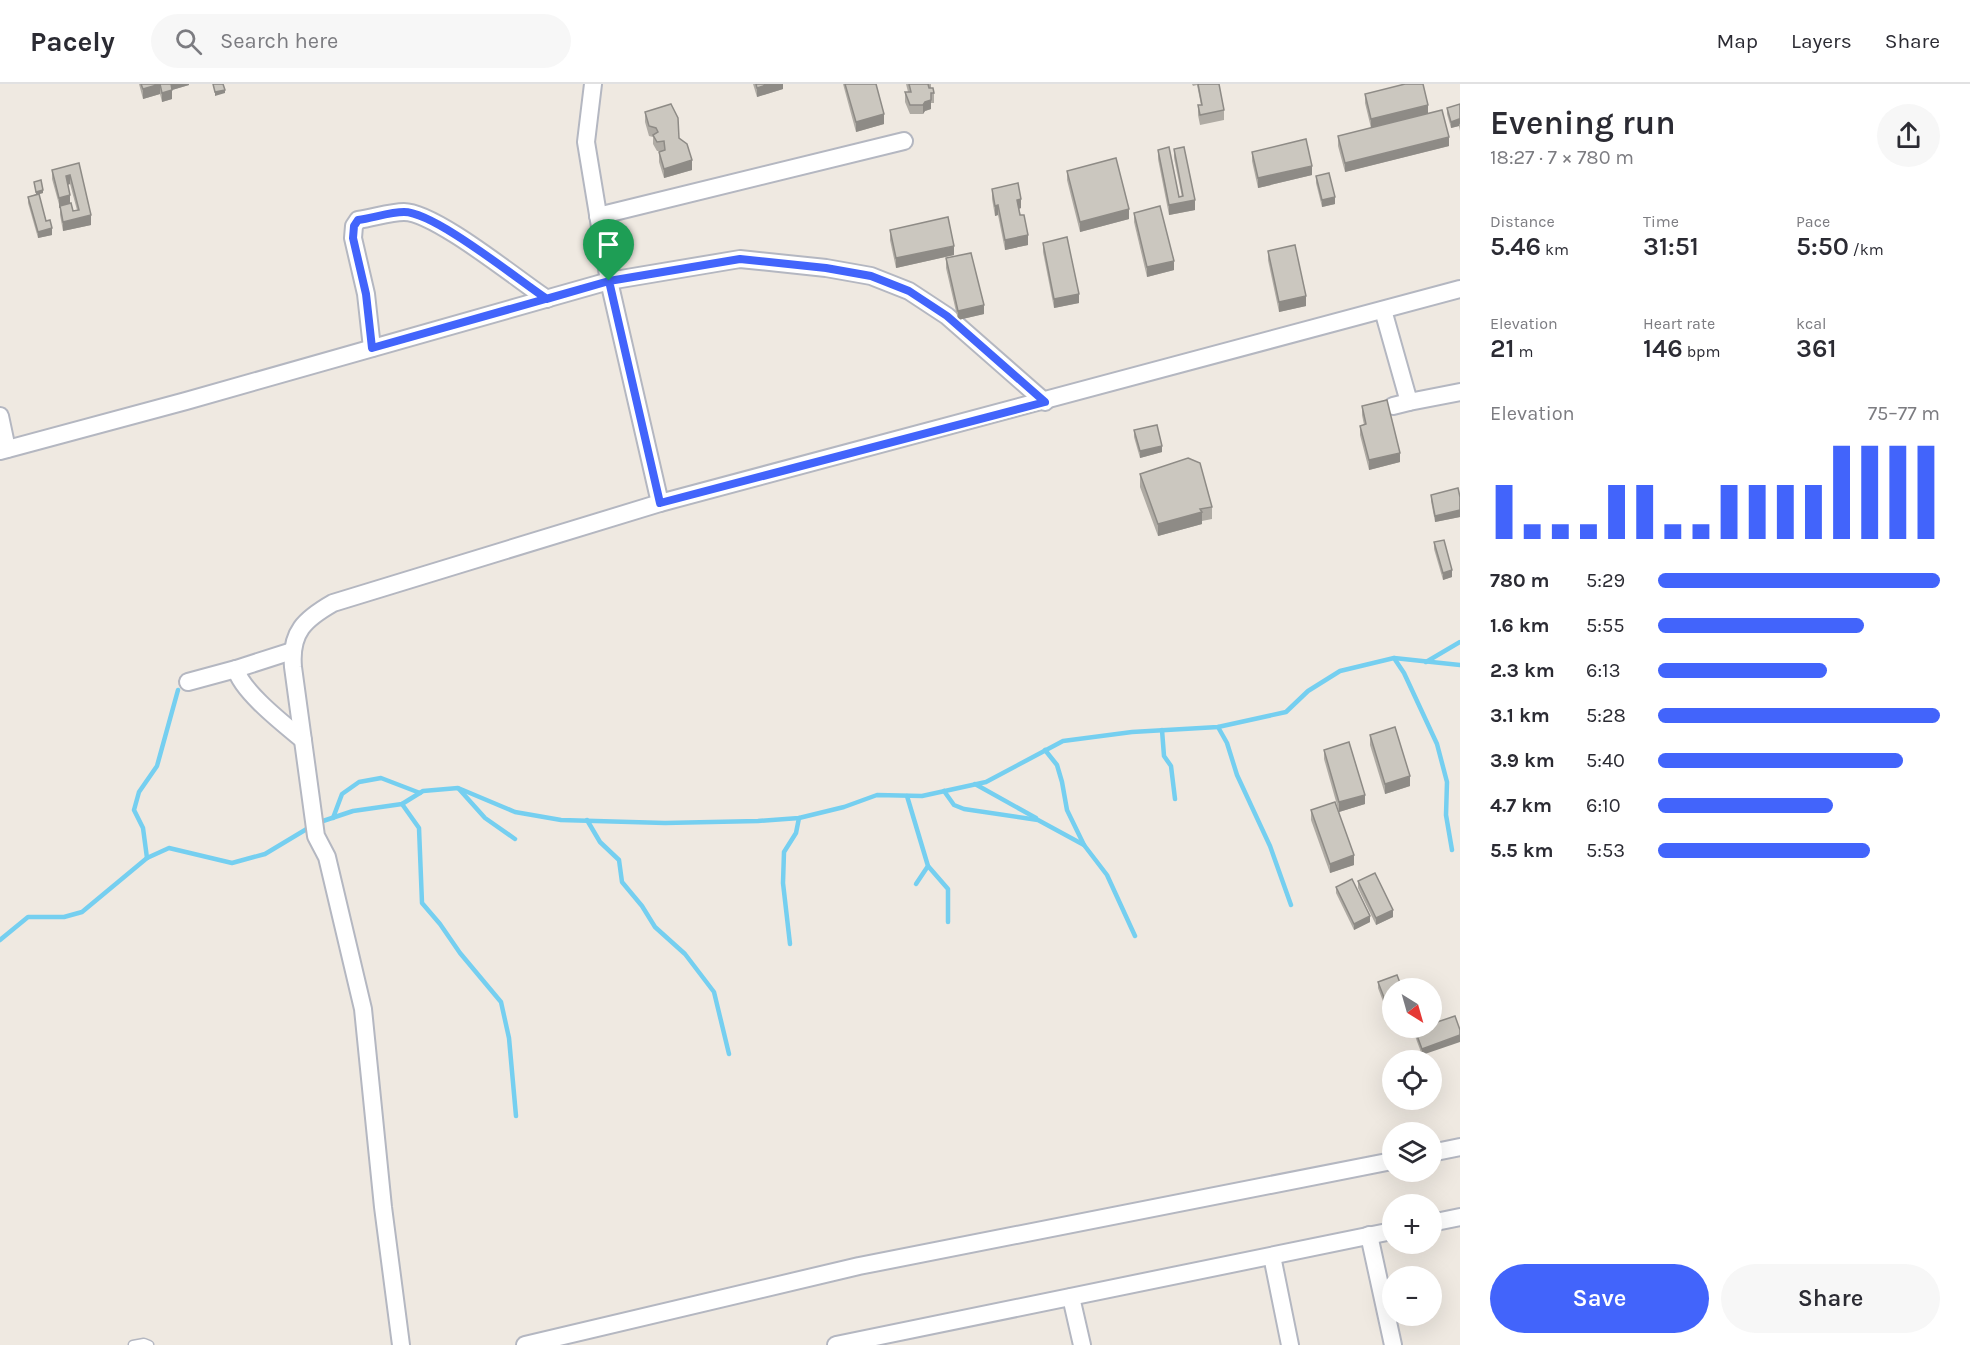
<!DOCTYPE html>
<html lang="en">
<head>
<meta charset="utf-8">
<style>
  :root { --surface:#fff; --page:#f7f7f7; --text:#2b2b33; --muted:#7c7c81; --line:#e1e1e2; --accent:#4264fb }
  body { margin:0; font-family:Karla,sans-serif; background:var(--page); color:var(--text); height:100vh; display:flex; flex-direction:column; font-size:22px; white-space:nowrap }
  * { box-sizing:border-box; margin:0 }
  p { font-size:20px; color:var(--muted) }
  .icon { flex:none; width:33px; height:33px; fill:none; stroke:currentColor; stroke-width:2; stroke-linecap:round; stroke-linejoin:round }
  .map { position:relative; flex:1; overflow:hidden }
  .drawer { display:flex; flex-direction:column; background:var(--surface); width:510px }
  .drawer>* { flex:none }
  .needle { width:39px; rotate:143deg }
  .controls { position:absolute; left:1382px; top:894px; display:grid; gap:12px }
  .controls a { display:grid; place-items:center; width:60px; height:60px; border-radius:50%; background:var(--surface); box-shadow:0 6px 24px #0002; font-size:30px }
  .pin { position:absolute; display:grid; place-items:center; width:51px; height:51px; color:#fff; margin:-62px -26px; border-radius:50% 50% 50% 0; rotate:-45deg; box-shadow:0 0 6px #0007 }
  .pin .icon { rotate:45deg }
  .round { display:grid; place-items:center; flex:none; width:63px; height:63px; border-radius:32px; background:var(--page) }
  .summary { display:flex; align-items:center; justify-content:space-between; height:102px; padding:0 30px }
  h1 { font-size:33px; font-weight:600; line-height:45px }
  .figures { display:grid; grid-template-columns:repeat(3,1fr); gap:9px; height:102px; padding:6px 30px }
  .figures div { display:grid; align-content:center }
  .figures b { font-size:26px; font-weight:600 }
  .figures small { font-size:16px; font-weight:400 }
  .figures p { font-size:16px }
  .chart { height:168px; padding:12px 30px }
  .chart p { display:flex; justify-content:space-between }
  .chart svg { width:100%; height:108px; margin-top:6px; stroke:var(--accent); stroke-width:6 }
  .cta { display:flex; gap:12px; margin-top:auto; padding:12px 30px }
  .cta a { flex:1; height:69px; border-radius:36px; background:var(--accent); color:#fff; font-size:24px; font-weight:600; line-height:69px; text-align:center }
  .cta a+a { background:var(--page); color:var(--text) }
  ul { padding:0 30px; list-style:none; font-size:20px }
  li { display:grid; grid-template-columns:96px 72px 1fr; align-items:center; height:45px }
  li i { height:15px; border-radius:8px; background:var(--accent) }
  header { display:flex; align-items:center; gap:36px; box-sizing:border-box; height:84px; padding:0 30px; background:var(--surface); border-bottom:2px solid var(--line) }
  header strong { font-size:28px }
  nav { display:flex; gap:33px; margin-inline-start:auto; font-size:21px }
  .search { width:420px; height:54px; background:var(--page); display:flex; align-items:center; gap:15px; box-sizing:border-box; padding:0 21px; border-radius:33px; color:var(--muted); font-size:22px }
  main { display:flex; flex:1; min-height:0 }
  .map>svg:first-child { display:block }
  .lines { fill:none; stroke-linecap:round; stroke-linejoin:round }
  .stream { stroke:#75cff0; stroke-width:4.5 }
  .service-casing { stroke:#b4b7c1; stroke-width:11 }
  .minor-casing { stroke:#b4b7c1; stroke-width:20 }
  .service { stroke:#fff; stroke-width:8 }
  .minor { stroke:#fff; stroke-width:16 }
  .wall { fill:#afaba4; fill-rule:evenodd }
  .shaded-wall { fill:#8e8b86 }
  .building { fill:#cbc7bf; stroke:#8e8b86; stroke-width:1.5 }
  .route-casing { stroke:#fff; stroke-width:12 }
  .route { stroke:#4264fb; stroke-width:8 }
</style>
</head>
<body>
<header>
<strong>Pacely</strong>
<div class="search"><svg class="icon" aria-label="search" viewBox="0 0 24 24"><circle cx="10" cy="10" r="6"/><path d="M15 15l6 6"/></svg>Search here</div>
<nav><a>Map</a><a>Layers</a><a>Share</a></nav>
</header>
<main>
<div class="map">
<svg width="1460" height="1261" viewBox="0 0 1460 1261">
  <rect width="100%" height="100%" fill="#efe9e1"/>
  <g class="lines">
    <!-- stream -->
    <g class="stream">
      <path d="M1394,574L1404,589L1437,660L1447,698L1446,731L1452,766"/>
      <path d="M1426,578L1460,558"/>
      <path d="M1218,643L1227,659L1237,691L1270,762L1291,821"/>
      <path d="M1162,646L1164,672L1171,682L1175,715"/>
      <path d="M1045,666L1057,681L1062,698L1067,726L1084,761L1107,791L1135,852"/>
      <path d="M975,700L1036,734"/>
      <path d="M459,705L485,734L515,755"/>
      <path d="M944,707L954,721L964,725L1038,736L1084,761"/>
      <path d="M907,712L928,782L916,800"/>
      <path d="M402,720L419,744L422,819L440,840L460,869L501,918L509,954L516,1032"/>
      <path d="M333,734L342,710L359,698L381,694L420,709"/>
      <path d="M587,736L600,758L619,776L622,798L642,822L655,843L685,870L714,908L729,970"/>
      <path d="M317,739L353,727L402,720L423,707L458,704L515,728L561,736L665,739L758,737L799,734L844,723L877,711L922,712L986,698L1063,657L1132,648L1218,643L1286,628L1308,607L1340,587L1394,574L1460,581"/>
      <path d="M147,774L143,744L134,726L139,708L157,682L178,606"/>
      <path d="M928,782L948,805V838"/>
      <path d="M0,856L28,833H64L82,828L147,774L169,764L232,779L265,770L310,743"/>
      <path d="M790,860L783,799L784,768L796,749L799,734"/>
    </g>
    <defs>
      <path id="service" d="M133,1261L144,1259L149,1261"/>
      <g id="minor">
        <path d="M593,0L586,58L609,197L660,419"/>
        <path d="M598,132L904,57"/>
        <path d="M1383,226L1409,318L1460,308"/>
        <path d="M372,264L366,210L353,154L354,142L358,136C373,134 390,128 404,128C435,128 518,196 547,215"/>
        <path d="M1393,322L1409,318"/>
        <path d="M0,332L7,365"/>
        <path d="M0,367L186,317L609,197L740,175L826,184L871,192L909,207L947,232L1045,318"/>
        <path d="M292,567L236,585C241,607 285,641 303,656"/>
        <path d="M188,598L236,585"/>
        <path d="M1431,1069L1460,1063"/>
        <path d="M1431,1139L1460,1133"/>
        <path d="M1369,1151L1393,1261"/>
        <path d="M1272,1172L1290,1261"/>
        <path d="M1071,1213L1082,1261"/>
        <path d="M401,1261L383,1123L363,925L327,773L316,752L293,583C290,548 305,535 333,519L660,419L1460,205"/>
        <path d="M525,1261L859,1182L1392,1077"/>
        <path d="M836,1261L1392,1147"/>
      </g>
    </defs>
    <!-- service casing -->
    <use href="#service" class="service-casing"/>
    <!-- minor casing -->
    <use href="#minor" class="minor-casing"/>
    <!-- service -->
    <use href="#service" class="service"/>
    <!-- minor -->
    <use href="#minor" class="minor"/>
  </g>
  <!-- wall -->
  <g class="wall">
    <path d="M139,0H189V1L172,6V15L162,18L160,10L143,15Z"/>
    <path d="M753,0H783V5L757,13Z"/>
    <path d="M843,0H876L884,40L856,48Z"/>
    <path d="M906,0H931V4L934,9V19H931V25L925,27L923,30H910L905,18V8H908Z"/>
    <path d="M1192,0H1219L1224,26V36L1200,41L1198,31V21H1201L1197,1L1193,2Z"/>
    <path d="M1365,10L1428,30L1449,62L1345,88L1338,62V52L1371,44L1365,19Z"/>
    <path d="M1460,20V47L1459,42L1451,44L1447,30V24Z"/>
    <path d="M645,28L679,54L692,86L664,94L659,78V68L663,67H657L653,60V53L649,52L645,38Z"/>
    <path d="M1174,65L1195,126L1169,131L1158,75V66L1179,113H1182L1174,74Z"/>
    <path d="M1252,68L1312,91L1258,104L1252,77Z"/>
    <path d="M79,79L91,141L63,147L60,131V124L52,95V86ZM70,100L77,126L73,127L70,119L68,101Z"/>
    <path d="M1067,87L1129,135L1080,148L1067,96Z"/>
    <path d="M1316,92L1335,120L1322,123L1316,99Z"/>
    <path d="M34,98L43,109L39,110L46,137L52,151L38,154L28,119V113L36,110Z"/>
    <path d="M992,105L1021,124L1019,125L1028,161L1005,166L998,131L995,132L992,115Z"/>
    <path d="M1134,129L1174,186L1147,193L1134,138Z"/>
    <path d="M890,146L954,171L896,184L890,156Z"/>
    <path d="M1043,159L1079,219L1054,224L1043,168Z"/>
    <path d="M1268,167L1306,222L1279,228L1268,176Z"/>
    <path d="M946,174L984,230L958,236L946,184Z"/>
    <path d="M1362,322L1400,378L1369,386L1360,351V342L1364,341L1362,331Z"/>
    <path d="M1134,346L1162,368L1140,374L1134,353Z"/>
    <path d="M1140,390L1212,423V435L1202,437V440L1158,452L1140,403Z"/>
    <path d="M1431,411L1460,413V433L1435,438L1431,417Z"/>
    <path d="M1434,458L1452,493L1443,496L1434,465Z"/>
    <path d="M1370,651L1410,702L1385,710L1370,661Z"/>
    <path d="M1324,666L1365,720L1339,728L1324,675Z"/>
    <path d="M1311,726L1354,781L1330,789L1311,736Z"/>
    <path d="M1358,797L1393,833L1376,841L1358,804Z"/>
    <path d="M1336,803L1370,838L1354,846L1336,809Z"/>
    <path d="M1378,898L1392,904V941L1378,904Z"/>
    <path d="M1431,944L1422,971L1415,952V946Z"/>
  </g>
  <!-- shaded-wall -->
  <g class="shaded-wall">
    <path d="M160,0V10L143,15V5Z"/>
    <path d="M170,0H189V1L172,6V15L162,18V9Z"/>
    <path d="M769,0H783V5L757,13V4Z"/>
    <path d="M225,6V9L215,12V8Z"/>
    <path d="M931,16V25L925,27L923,30V21L925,18Z"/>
    <path d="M1428,21V30L1371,44V35Z"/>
    <path d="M884,30V40L856,48V38Z"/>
    <path d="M1459,35V42L1451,44V38Z"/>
    <path d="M1449,53V62L1345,88V79Z"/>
    <path d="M692,76V86L664,94V85Z"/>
    <path d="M1312,82V91L1258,104V94Z"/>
    <path d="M70,91V100L66,101V92Z"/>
    <path d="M43,106V109L36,111V108Z"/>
    <path d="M70,111V121L59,124V114Z"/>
    <path d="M1335,113V120L1322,123V116Z"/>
    <path d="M1021,115V124L1017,125V116Z"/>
    <path d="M1195,116V126L1169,131V121Z"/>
    <path d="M998,121V131L995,132V122Z"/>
    <path d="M1129,125V135L1080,148V138Z"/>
    <path d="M91,131V141L63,147V138Z"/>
    <path d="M52,144V151L38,154V148Z"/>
    <path d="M1028,151V161L1005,166V156Z"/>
    <path d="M954,162V171L896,184V174Z"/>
    <path d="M1174,177V186L1147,193V183Z"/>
    <path d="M1079,210V219L1054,224V215Z"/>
    <path d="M1306,212V222L1279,228V218Z"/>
    <path d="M984,221V230L958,236V227Z"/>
    <path d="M1162,362V368L1140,374V367Z"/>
    <path d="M1400,369V378L1369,386V376Z"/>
    <path d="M1460,426V433L1435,438V432Z"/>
    <path d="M1202,428V440L1158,452V440Z"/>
    <path d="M1452,486V493L1443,496V489Z"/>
    <path d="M1410,692V702L1385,710V700Z"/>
    <path d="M1365,711V720L1339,728V718Z"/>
    <path d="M1354,771V781L1330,789V780Z"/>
    <path d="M1393,826V833L1376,841V834Z"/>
    <path d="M1370,832V838L1354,846V840Z"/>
    <path d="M1460,951V958L1422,971V965Z"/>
  </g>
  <!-- building -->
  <g class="building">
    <path d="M141,0H171L172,6L162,9L160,0L143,5Z"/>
    <path d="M213,0H223L225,6L215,8Z"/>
    <path d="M756,0H769L757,4Z"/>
    <path d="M845,0H876L884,30L856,38Z"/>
    <path d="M909,0H928L929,4H933L934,9H931V16L925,18L923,21H910L905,8H911Z"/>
    <path d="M1198,0H1219L1224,26L1200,31L1198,21H1202Z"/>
    <path d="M1405,0H1423L1428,21L1371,35L1365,10Z"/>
    <path d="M671,20L678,34L679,54L687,60L692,76L664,85L659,68L665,66L664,57L657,58L653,51L658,48L656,44L649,42L645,28Z"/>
    <path d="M1460,20V40L1459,35L1451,38L1447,24Z"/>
    <path d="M1442,26L1449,53L1345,79L1338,52Z"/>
    <path d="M1306,55L1312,82L1258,94L1252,68Z"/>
    <path d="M1169,63L1179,113L1183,112L1174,65L1184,63L1195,116L1169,121L1158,66Z"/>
    <path d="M1116,74L1129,125L1080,138L1067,87Z"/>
    <path d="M79,79L91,131L63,138L60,122L71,119L73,127L79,126L70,91L66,92L70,111L59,114L52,86Z"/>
    <path d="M1329,89L1335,113L1322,116L1316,92Z"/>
    <path d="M41,96L43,106L36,108L34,98Z"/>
    <path d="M1018,99L1021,115L1017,116L1020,131H1024L1028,151L1005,156L998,121L995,122L992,105Z"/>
    <path d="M39,110L46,137L50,136L52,144L38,148L28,113Z"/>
    <path d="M1160,122L1174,177L1147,183L1134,129Z"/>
    <path d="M948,133L954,162L896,174L890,146Z"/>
    <path d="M1067,153L1079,210L1054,215L1043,159Z"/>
    <path d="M1295,161L1306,212L1279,218L1268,167Z"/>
    <path d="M971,169L984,221L958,227L946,174Z"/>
    <path d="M1387,316L1400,369L1369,376L1360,342L1366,340L1362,322Z"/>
    <path d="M1157,341L1162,362L1140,367L1134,346Z"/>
    <path d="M1188,374L1200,379L1212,423L1200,425L1202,428L1158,440L1140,390Z"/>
    <path d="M1458,404L1460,413V426L1435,432L1431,411Z"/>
    <path d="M1444,456L1452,486L1443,489L1434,458Z"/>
    <path d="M1395,643L1410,692L1385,700L1370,651Z"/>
    <path d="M1349,658L1365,711L1339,718L1324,666Z"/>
    <path d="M1335,718L1354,771L1330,780L1311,726Z"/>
    <path d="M1375,789L1393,826L1376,834L1358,797Z"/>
    <path d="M1352,795L1370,832L1354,840L1336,803Z"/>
    <path d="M1397,891L1402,904H1392V934L1378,898Z"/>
    <path d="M1455,932L1460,946V951L1422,965L1415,946L1421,944H1431V940Z"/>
  </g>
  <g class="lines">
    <defs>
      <path id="route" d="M609,197L372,264L366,210L353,154L354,142L358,136C373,134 390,128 404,128C435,128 518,196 547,215L609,197L660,419L1045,318L947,232L909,207L871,192L826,184L740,175L609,197"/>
    </defs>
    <!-- route casing -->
    <use href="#route" class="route-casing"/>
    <!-- route -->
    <use href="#route" class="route"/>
  </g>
</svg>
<div class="controls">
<a><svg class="needle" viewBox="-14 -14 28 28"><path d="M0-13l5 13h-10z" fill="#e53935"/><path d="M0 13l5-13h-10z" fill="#7c7c81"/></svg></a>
<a><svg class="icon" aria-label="locate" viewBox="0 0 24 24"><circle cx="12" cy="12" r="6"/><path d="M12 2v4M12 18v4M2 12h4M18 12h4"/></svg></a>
<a><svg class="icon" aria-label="layers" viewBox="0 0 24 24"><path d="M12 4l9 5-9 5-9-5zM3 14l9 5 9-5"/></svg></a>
<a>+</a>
<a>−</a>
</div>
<div class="pin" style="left:609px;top:197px;background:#1e9e55"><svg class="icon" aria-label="arrive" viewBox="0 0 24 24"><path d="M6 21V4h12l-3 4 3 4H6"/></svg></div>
</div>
<section class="drawer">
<div class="summary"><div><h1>Evening run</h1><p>18:27 · 7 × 780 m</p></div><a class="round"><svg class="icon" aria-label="share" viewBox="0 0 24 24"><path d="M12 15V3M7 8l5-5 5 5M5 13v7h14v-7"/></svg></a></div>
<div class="figures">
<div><p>Distance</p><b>5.46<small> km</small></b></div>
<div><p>Time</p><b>31:51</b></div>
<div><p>Pace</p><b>5:50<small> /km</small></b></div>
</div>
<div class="figures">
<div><p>Elevation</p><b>21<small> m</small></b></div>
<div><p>Heart rate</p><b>146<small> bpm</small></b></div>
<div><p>kcal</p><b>361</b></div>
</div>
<div class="chart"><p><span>Elevation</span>75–77 m</p>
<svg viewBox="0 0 160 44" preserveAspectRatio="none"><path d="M5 44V22M15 44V38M25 44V38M35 44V38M45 44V22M55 44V22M65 44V38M75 44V38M85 44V22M95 44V22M105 44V22M115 44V22M125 44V6M135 44V6M145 44V6M155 44V6"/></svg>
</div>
<ul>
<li><b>780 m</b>5:29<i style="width:100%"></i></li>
<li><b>1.6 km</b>5:55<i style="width:73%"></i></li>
<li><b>2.3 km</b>6:13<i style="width:60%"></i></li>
<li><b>3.1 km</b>5:28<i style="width:100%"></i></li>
<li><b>3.9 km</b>5:40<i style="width:87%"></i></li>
<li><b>4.7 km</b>6:10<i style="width:62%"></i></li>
<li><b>5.5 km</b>5:53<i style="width:75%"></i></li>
</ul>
<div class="cta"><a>Save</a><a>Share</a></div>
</section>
</main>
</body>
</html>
